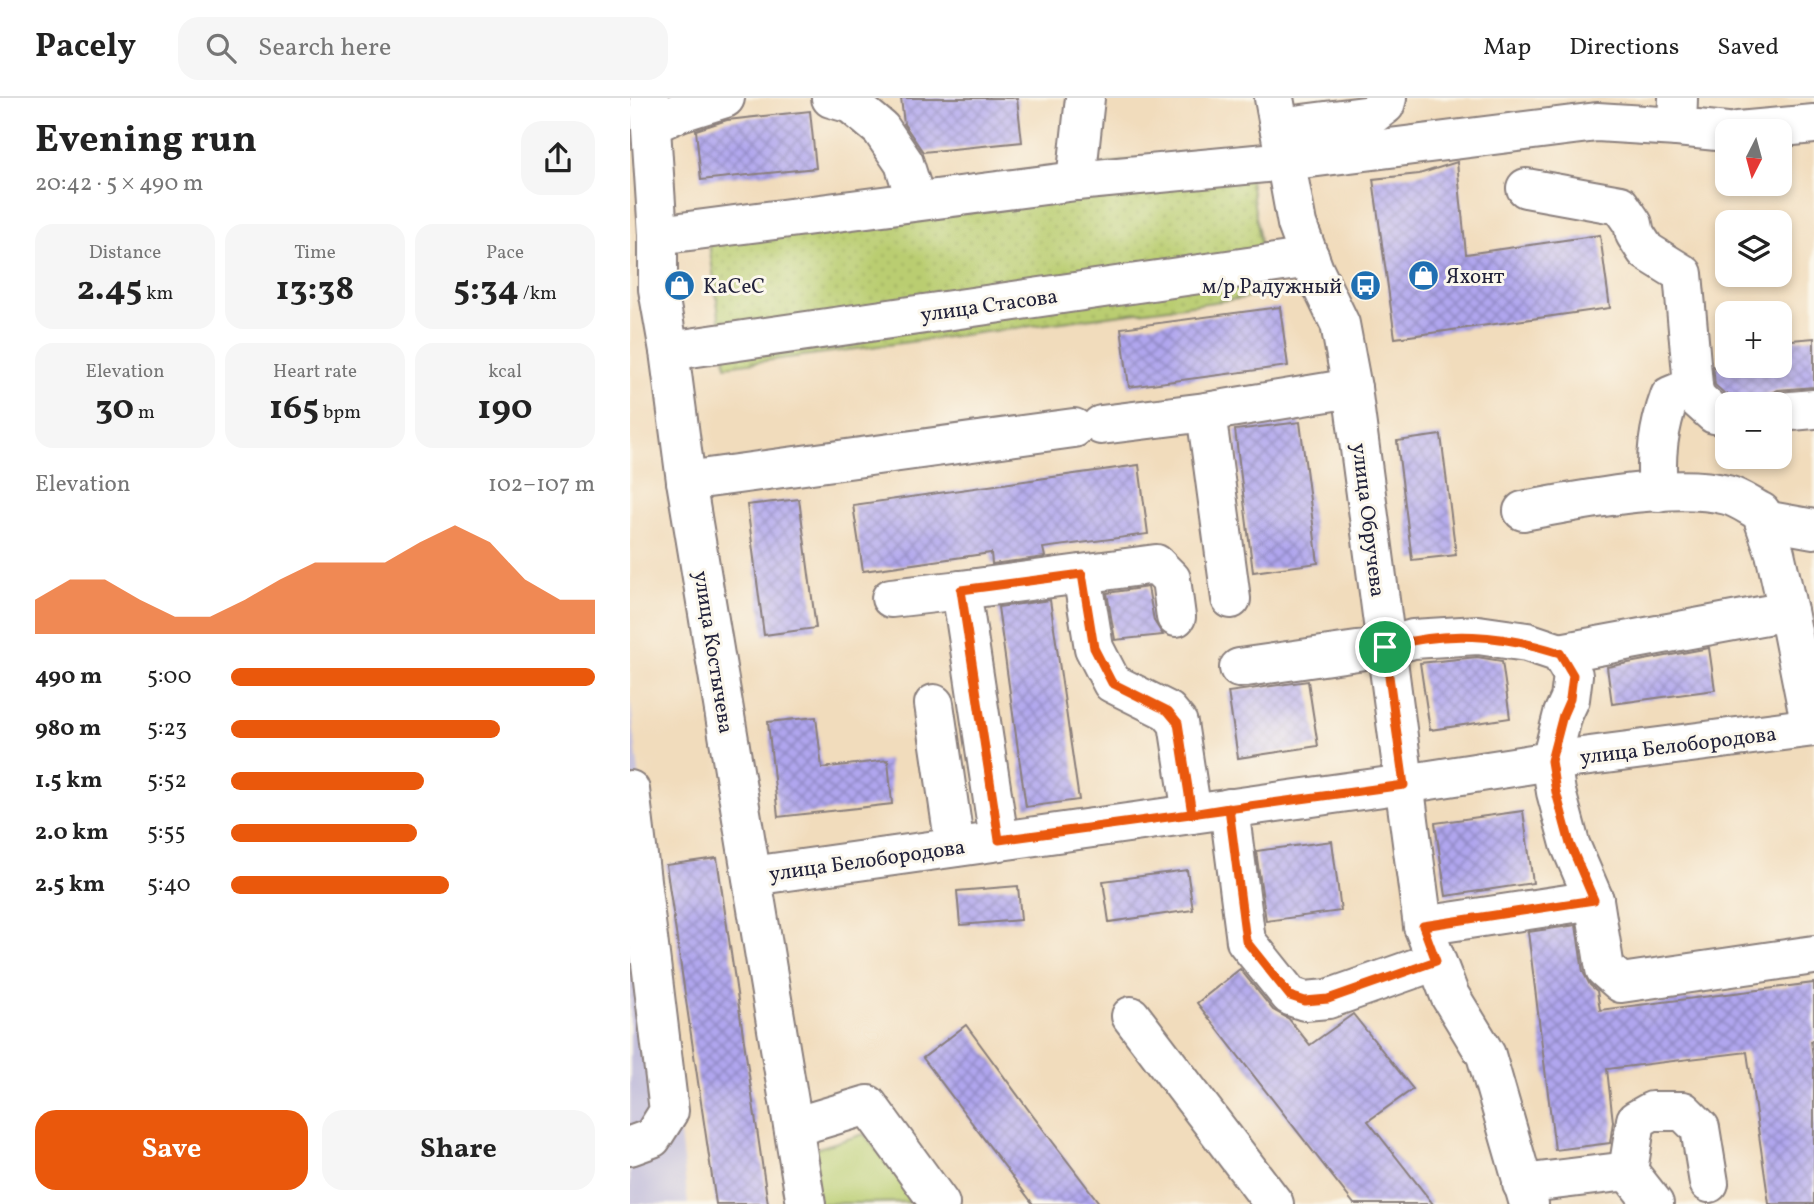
<!DOCTYPE html>
<html lang="en">
<head>
<meta charset="utf-8">
<style>
  :root { --surface:#fff; --page:#f6f6f6; --text:#222; --muted:#767676; --line:#e0e0e0; --accent:#ea580c }
  body { margin:0; font-family:Vollkorn,serif; background:var(--page); color:var(--text); height:100vh; display:flex; flex-direction:column; font-size:26px; white-space:nowrap }
  * { box-sizing:border-box; margin:0 }
  p { font-size:23px; color:var(--muted) }
  .icon { flex:none; width:38px; height:38px; fill:none; stroke:currentColor; stroke-width:2; stroke-linecap:round; stroke-linejoin:round }
  .map { position:relative; flex:1; overflow:hidden }
  .drawer { display:flex; flex-direction:column; background:var(--surface); width:630px }
  .drawer>* { flex:none }
  .needle { width:46px; rotate:186deg }
  .fabs { position:absolute; left:1085px; top:21px; display:grid; gap:14px }
  .fabs a { display:grid; place-items:center; width:77px; height:77px; border-radius:14px; background:var(--surface); box-shadow:0 4px 10px #0003; font-size:35px }
  .pin { position:absolute; display:grid; place-items:center; width:60px; height:60px; color:#fff; margin:-30px; border:4px solid #fff; border-radius:50%; box-shadow:0 2px 7px #0007 }
  .round { display:grid; place-items:center; flex:none; width:74px; height:74px; border-radius:21px; background:var(--page) }
  .headline { display:flex; align-items:center; justify-content:space-between; height:119px; padding:0 35px }
  h1 { font-size:38px; font-weight:700; line-height:52px }
  .figures { display:grid; grid-template-columns:repeat(3,1fr); gap:10px; height:119px; padding:7px 35px }
  .figures div { display:grid; align-content:center; border-radius:18px; background:var(--page); text-align:center }
  .figures b { font-size:35px; font-weight:700 }
  .figures small { font-size:19px; font-weight:400 }
  .figures p { font-size:19px }
  .chart { height:196px; padding:14px 35px }
  .chart p { display:flex; justify-content:space-between }
  .chart svg { width:100%; height:126px; margin-top:7px; fill:var(--accent); opacity:.7 }
  .cta { display:flex; gap:14px; margin-top:auto; padding:14px 35px }
  .cta a { flex:1; height:80px; border-radius:21px; background:var(--accent); color:#fff; font-size:28px; font-weight:700; line-height:80px; text-align:center }
  .cta a+a { background:var(--page); color:var(--text) }
  ul { padding:0 35px; list-style:none; font-size:23px }
  li { display:grid; grid-template-columns:112px 84px 1fr; align-items:center; height:52px }
  li i { height:18px; border-radius:9px; background:var(--accent) }
  header { display:flex; align-items:center; gap:42px; box-sizing:border-box; height:98px; padding:0 35px; background:var(--surface); border-bottom:2px solid var(--line) }
  header strong { font-size:33px }
  nav { display:flex; gap:38px; margin-inline-start:auto; font-size:24px }
  .search { width:490px; height:63px; background:var(--page); display:flex; align-items:center; gap:18px; box-sizing:border-box; padding:0 24px; border-radius:21px; color:var(--muted); font-size:26px }
  main { display:flex; flex:1; min-height:0 }
  .map>svg:first-child { display:block }
  .industrial { fill:#c4c0db }
  .green { fill:#bacd71; stroke:#6e7856; stroke-width:2 }
  .park { fill:url(#park-dots); stroke:#6e7856; stroke-width:2 }
  .building { fill:url(#building-cross-hatch) }
  .lines { fill:none; stroke-linecap:round; stroke-linejoin:round }
  .minor-casing { stroke:#8a7f7c; stroke-width:42 }
  .minor { stroke:#fff; stroke-width:38 }
  .route-casing { stroke:#fff; stroke-width:14 }
  .route { stroke:#ea580c; stroke-width:9 }
  .labels { text-anchor:middle; stroke-width:6; stroke-linejoin:round; paint-order:stroke }
  .poi-label { font-size:21px; fill:#22223b; stroke:#fbf7ec; text-anchor:start }
  .street-label { font-size:21px; fill:#22223b; stroke:#fbf7ec }
</style>
</head>
<body>
<header>
<strong>Pacely</strong>
<div class="search"><svg class="icon" aria-label="search" viewBox="0 0 24 24"><circle cx="10" cy="10" r="6"/><path d="M15 15l6 6"/></svg>Search here</div>
<nav><a>Map</a><a>Directions</a><a>Saved</a></nav>
</header>
<main>
<section class="drawer">
<div class="headline"><div><h1>Evening run</h1><p>20:42 · 5 × 490 m</p></div><a class="round"><svg class="icon" aria-label="share" viewBox="0 0 24 24"><path d="M12 15V3M7 8l5-5 5 5M5 13v7h14v-7"/></svg></a></div>
<div class="figures">
<div><p>Distance</p><b>2.45<small> km</small></b></div>
<div><p>Time</p><b>13:38</b></div>
<div><p>Pace</p><b>5:34<small> /km</small></b></div>
</div>
<div class="figures">
<div><p>Elevation</p><b>30<small> m</small></b></div>
<div><p>Heart rate</p><b>165<small> bpm</small></b></div>
<div><p>kcal</p><b>190</b></div>
</div>
<div class="chart"><p><span>Elevation</span>102–107 m</p>
<svg viewBox="0 0 160 44" preserveAspectRatio="none"><path d="M0 44V32L10 25L20 25L30 32L40 38L50 38L60 32L70 25L80 19L90 19L100 19L110 12L120 6L130 12L140 25L150 32L160 32V44z"/></svg>
</div>
<ul>
<li><b>490 m</b>5:00<i style="width:100%"></i></li>
<li><b>980 m</b>5:23<i style="width:74%"></i></li>
<li><b>1.5 km</b>5:52<i style="width:53%"></i></li>
<li><b>2.0 km</b>5:55<i style="width:51%"></i></li>
<li><b>2.5 km</b>5:40<i style="width:60%"></i></li>
</ul>
<div class="cta"><a>Save</a><a>Share</a></div>
</section>
<div class="map">
<svg width="1184" height="1106" viewBox="0 0 1184 1106">
  <defs>
    <pattern id="park-dots" width="8" height="8" patternUnits="userSpaceOnUse" patternTransform="scale(1.75)"><rect width="8" height="8" fill="#bacd71"/><path d="M2 2h.1M6 6h.1" fill="none" stroke="#a0b063" stroke-width="1.8" stroke-linecap="round"/></pattern>
    <pattern id="building-cross-hatch" width="8" height="8" patternUnits="userSpaceOnUse" patternTransform="scale(1.75)"><rect width="8" height="8" fill="#b0a6ee"/><path d="M0 0l8 8M0 8l8-8" fill="none" stroke="#8f87c2"/></pattern>
  </defs>
  <rect width="100%" height="100%" fill="#fbf7ec"/>
  <filter id="ink" filterUnits="userSpaceOnUse"><feTurbulence type="fractalNoise" baseFrequency=".0143" numOctaves="2"/><feDisplacementMap in="SourceGraphic" scale="14" xChannelSelector="R" yChannelSelector="G"/><feConvolveMatrix kernelMatrix="1 2 1 2 8 2 1 2 1" color-interpolation-filters="sRGB"/></filter>
  <filter id="wash" filterUnits="userSpaceOnUse"><feTurbulence type="fractalNoise" baseFrequency=".00686" numOctaves="4" result="noise"/><feDisplacementMap in="SourceGraphic" scale="28" xChannelSelector="R" yChannelSelector="G"/><feGaussianBlur stdDeviation="1.57" result="paint"/><feColorMatrix in="noise" values="0 0 0 0 0 0 0 0 0 0 0 0 0 0 0 0 0 1.4 0 .05"/><feComposite in="paint" operator="in"/></filter>
  <g filter="url(#wash)">
    <rect width="100%" height="100%" fill="#f1dcbc"/>
    <!-- industrial -->
    <path class="industrial" d="M0,597L58,1106H0Z"/>
    <!-- green -->
    <path class="green" d="M234,1036L288,1104L176,1106L168,1056Z"/>
    <!-- park -->
    <path class="park" d="M614,46L639,197L96,268L76,124Z"/>
    <g id="blocks">
      <!-- building -->
      <g class="building">
        <path d="M271,0H387L392,44L293,54L274,26Z"/>
        <path d="M180,13L186,70L71,82L66,32L97,22Z"/>
        <path d="M827,64L836,156L970,137L980,210L765,240L743,81L789,76Z"/>
        <path d="M650,209L658,268L499,289L491,230Z"/>
        <path d="M1184,240V289L1148,292L1136,297L1109,300L1094,295L1085,287L1083,268H1150V243Z"/>
        <path d="M670,324L688,465L623,474L605,332Z"/>
        <path d="M811,337L826,457L782,462L767,343Z"/>
        <path d="M509,367L518,436L413,450L415,459L362,466L361,455L233,473L223,407Z"/>
        <path d="M169,401L186,530L134,537L117,407Z"/>
        <path d="M518,489L524,523L533,537L485,542L477,495Z"/>
        <path d="M420,502L449,702L396,709L368,509Z"/>
        <path d="M1079,550L1085,592L982,606L977,569Z"/>
        <path d="M847,559L872,563L880,620L800,632L790,565Z"/>
        <path d="M678,583L688,648L608,660L598,594Z"/>
        <path d="M186,619L192,670L258,662L262,706L148,719L138,624Z"/>
        <path d="M893,713L903,785L816,798L805,725Z"/>
        <path d="M702,743L711,813L636,823L626,753Z"/>
        <path d="M87,760L138,1106H86L36,767Z"/>
        <path d="M557,772L563,812L479,824L473,783Z"/>
        <path d="M388,788L391,822L330,827L327,793Z"/>
        <path d="M946,827L953,874L960,887L967,893L970,912L1184,885V942L1181,943L1184,967V1106H1139L1117,954L977,971L983,1024L980,1045L925,1052L898,834Z"/>
        <path d="M610,871L643,912L659,921L680,947L723,916L783,991L738,1023L803,1106H724L567,905Z"/>
        <path d="M336,927L403,1018L470,1106H403L293,960Z"/>
      </g>
    </g>
  </g>
  <g filter="url(#ink)">
    <use href="#blocks" fill-opacity="0" stroke="#8a7f7c" stroke-width="2"/>
    <g class="lines">
      <defs>
        <g id="minor">
          <path d="M19,0L28,137V191L39,253L56,383L176,1106"/>
          <path d="M201,0L221,6L251,31L274,65L286,103"/>
          <path d="M644,0L667,126L684,172L710,226L722,290L793,828L820,898L856,957L899,1106"/>
          <path d="M1048,0L1047,29L1097,34"/>
          <path d="M22,26L50,14L95,0"/>
          <path d="M649,29L742,17L755,7L757,0"/>
          <path d="M1108,33L1184,26"/>
          <path d="M446,83L455,0"/>
          <path d="M896,90L990,107L1003,126L1005,136L1016,153L1053,176L1064,298L1084,316L1097,318"/>
          <path d="M28,137L446,83L656,63L967,24L1047,29"/>
          <path d="M39,253L680,160"/>
          <path d="M576,314L601,501"/>
          <path d="M1150,314L1184,311"/>
          <path d="M471,327L576,314L722,290"/>
          <path d="M56,383L444,330"/>
          <path d="M1028,394C1025,359 1028,331 1040,298L1052,293H1064"/>
          <path d="M893,413C948,403 1043,383 1097,397C1109,400 1121,409 1131,414L1145,455L1158,513"/>
          <path d="M1134,422L1184,431"/>
          <path d="M452,476L464,550L482,585L538,613L548,625L562,716"/>
          <path d="M261,500L331,492"/>
          <path d="M930,555L1158,513L1181,629"/>
          <path d="M609,570L755,549L783,541L848,537L897,544L930,555L943,577L940,601L933,616L921,663L926,694L940,746L964,802"/>
          <path d="M304,606L325,749"/>
          <path d="M0,692L39,1013L22,1040L0,1048"/>
          <path d="M599,710L616,843L660,898L675,903L698,901L806,863"/>
          <path d="M369,742L331,492L526,466L541,481L546,519"/>
          <path d="M122,778L774,686L921,663L1184,629"/>
          <path d="M793,828L964,802L975,871L991,885L1184,857"/>
          <path d="M501,918L644,1106"/>
          <path d="M164,1029L238,1007L310,1106"/>
          <path d="M998,1073L1006,1022L1022,1013H1053L1070,1030L1079,1085"/>
          <path d="M892,1086L998,1073L1024,1106"/>
        </g>
      </defs>
      <!-- minor casing -->
      <use href="#minor" class="minor-casing"/>
      <!-- minor -->
      <use href="#minor" class="minor"/>
    </g>
  </g>
  <g class="lines" filter="url(#ink)">
    <defs>
      <path id="route" d="M755,549L774,687C639,705 504,724 369,742L331,492L452,476L464,550L482,585L538,613L548,625L562,716L599,710L616,843L660,898L675,903L698,901L806,863L793,828L964,802L940,746L926,694L921,663L933,617L940,601L943,577L930,555C871,536 816,532 755,549"/>
    </defs>
    <!-- route casing -->
    <use href="#route" class="route-casing"/>
    <!-- route -->
    <use href="#route" class="route"/>
  </g>
  <!-- icons -->
  <defs>
    <symbol id="shop-disc" viewBox="-11 -11 22 22"><circle r="9.5" fill="#1f6fb2" stroke="#fbf7ec"/><path d="M-5-2.5h2.3a2.7 3.5 0 0 1 5.4 0H5L5.5 6h-11ZM-1.5-2.5h3a1.5 2.3 0 0 0-3 0Z" fill="#fff"/></symbol>
    <symbol id="bus-disc" viewBox="-11 -11 22 22"><circle r="9.5" fill="#1f6fb2" stroke="#fbf7ec"/><path d="M-5-6H5V4H4V6H2V4H-2V6H-4V4H-5ZM-3.5-4V0h7V-4ZM-3.5 1.2v1.5H-2V1.2ZM2 1.2v1.5H3.5V1.2Z" fill="#fff"/></symbol>
  </defs>
  <g fill-rule="evenodd">
    <use href="#shop-disc" x="776" y="160" width="35" height="35"/>
    <use href="#shop-disc" x="32" y="170" width="35" height="35"/>
    <use href="#bus-disc" x="718" y="170" width="35" height="35"/>
  </g>
  <g class="labels">
    <!-- poi labels -->
    <g class="poi-label">
      <text x="816" y="185">Яхонт</text>
      <text x="73" y="195">KaCeC</text>
      <text x="712" y="195" text-anchor="end">м/р Радужный</text>
    </g>
    <!-- street labels -->
    <g class="street-label">
      <text transform="translate(359 207) rotate(-8)" y="7">улица Стасова</text>
      <text transform="translate(739 422) rotate(83)" y="7">улица Обручева</text>
      <text transform="translate(84 554) rotate(81)" y="7">улица Костычева</text>
      <text transform="translate(1048 647) rotate(-7)" y="7">улица Белобородова</text>
      <text transform="translate(237 762) rotate(-8)" y="7">улица Белобородова</text>
    </g>
  </g>
</svg>
<div class="fabs">
<a><svg class="needle" viewBox="-14 -14 28 28"><path d="M0-13l5 13h-10z" fill="#e53935"/><path d="M0 13l5-13h-10z" fill="#767676"/></svg></a>
<a><svg class="icon" aria-label="layers" viewBox="0 0 24 24"><path d="M12 4l9 5-9 5-9-5zM3 14l9 5 9-5"/></svg></a>
<a>+</a>
<a>−</a>
</div>
<div class="pin" style="left:755px;top:549px;background:#1e9e55"><svg class="icon" aria-label="arrive" viewBox="0 0 24 24"><path d="M6 21V4h12l-3 4 3 4H6"/></svg></div>
</div>
</main>
</body>
</html>
